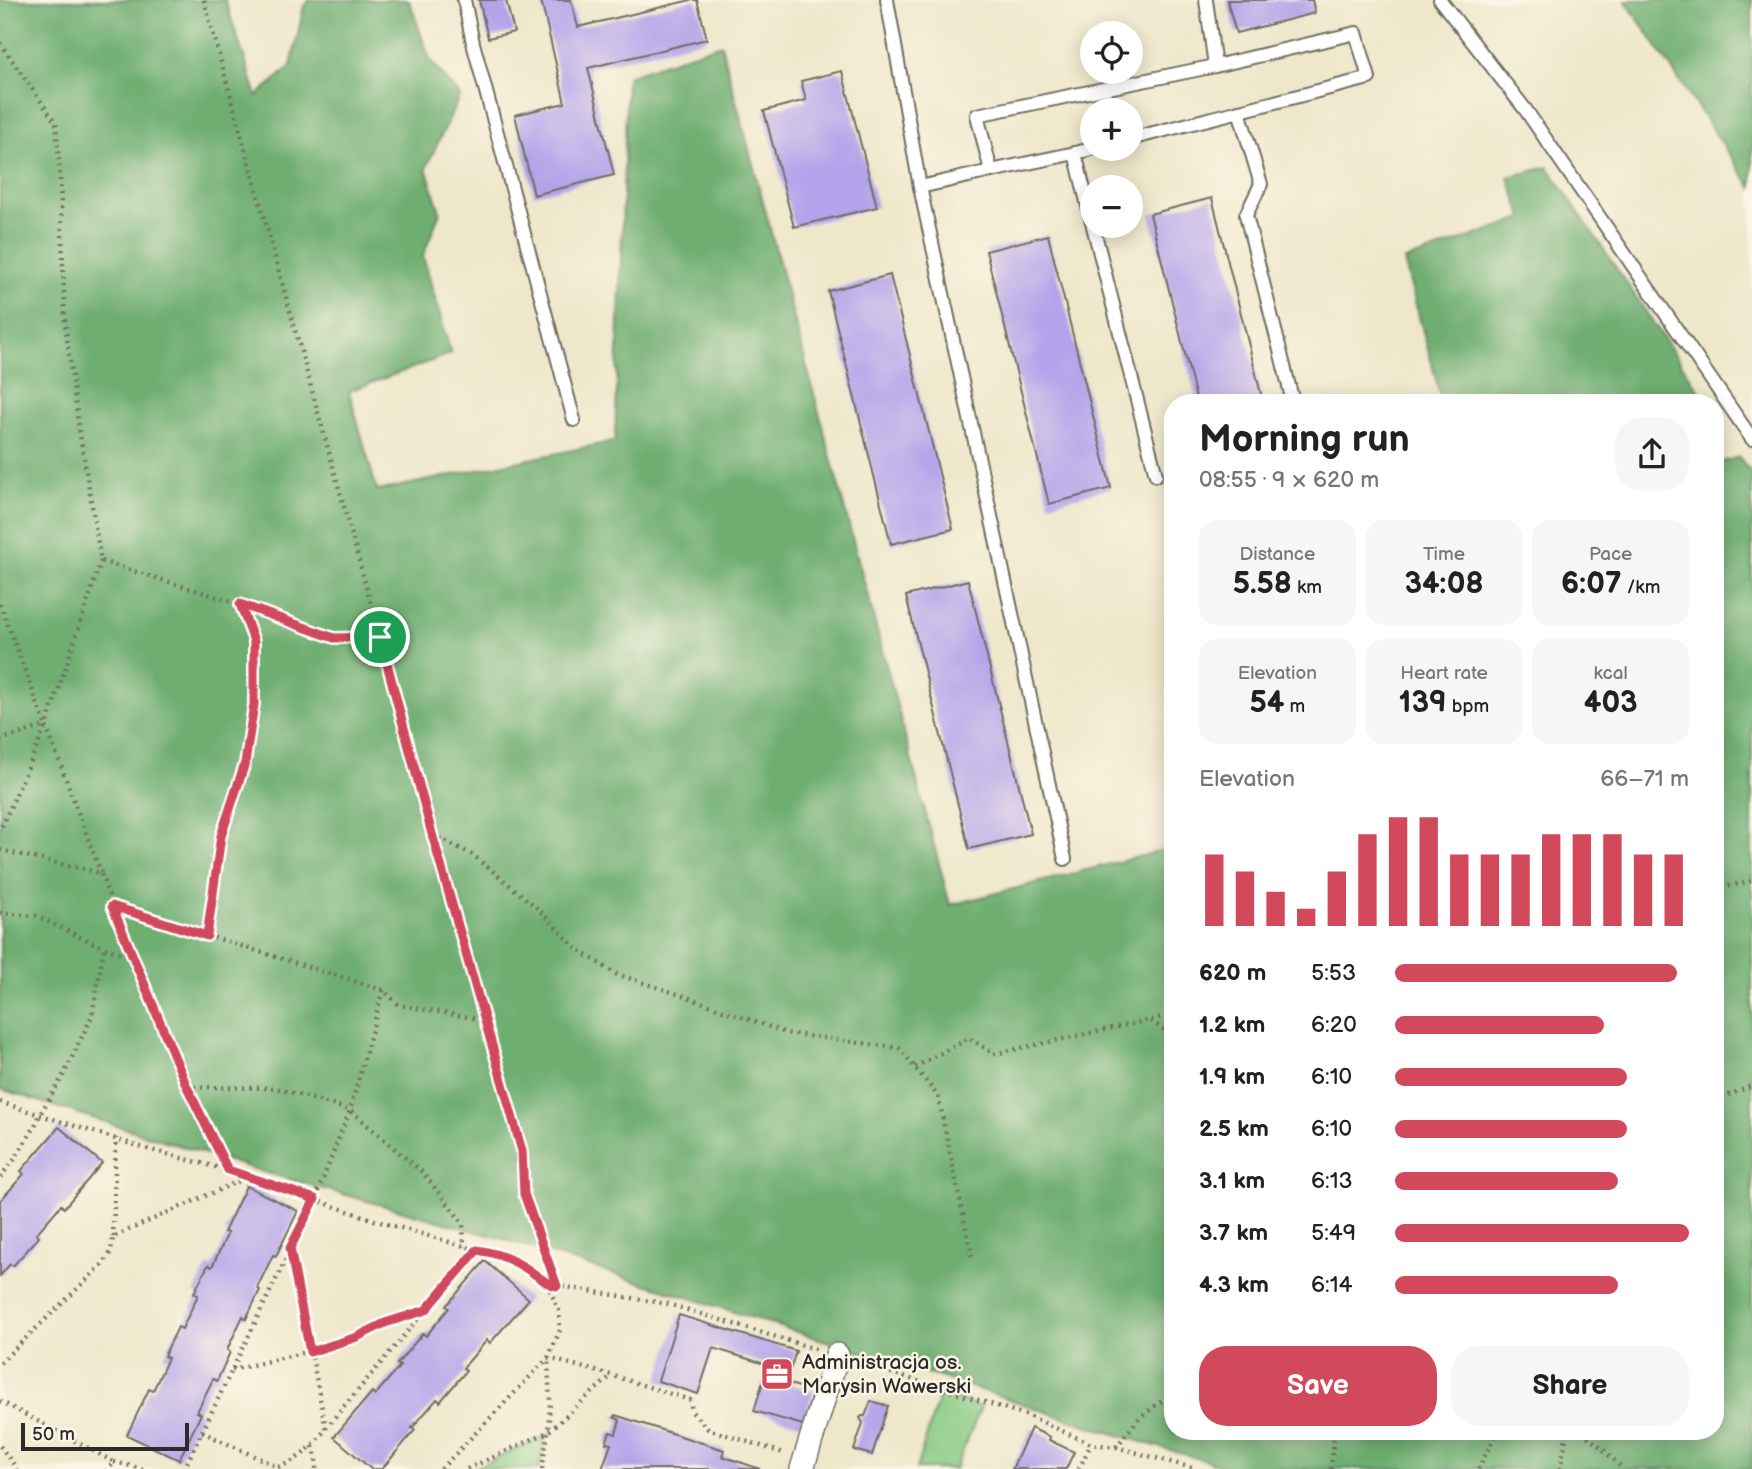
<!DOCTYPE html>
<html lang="en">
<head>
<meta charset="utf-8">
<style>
  :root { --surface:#fff; --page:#f6f6f6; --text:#222; --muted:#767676; --accent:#d1495b }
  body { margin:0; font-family:"Balsamiq Sans",sans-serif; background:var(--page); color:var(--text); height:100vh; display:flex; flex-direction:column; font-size:26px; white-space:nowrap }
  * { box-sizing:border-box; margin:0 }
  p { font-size:23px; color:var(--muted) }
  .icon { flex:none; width:38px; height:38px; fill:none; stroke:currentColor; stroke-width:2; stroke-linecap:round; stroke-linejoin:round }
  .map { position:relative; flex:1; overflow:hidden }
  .side { position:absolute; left:1164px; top:394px; width:560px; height:1046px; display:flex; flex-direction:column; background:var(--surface); border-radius:28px; box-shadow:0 4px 18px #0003 }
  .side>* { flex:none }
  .buttons { position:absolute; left:1080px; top:21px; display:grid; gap:14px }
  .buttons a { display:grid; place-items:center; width:63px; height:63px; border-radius:50%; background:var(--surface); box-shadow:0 4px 18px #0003; font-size:35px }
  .scale { position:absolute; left:21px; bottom:18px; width:168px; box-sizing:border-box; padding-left:7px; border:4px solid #2b2b2b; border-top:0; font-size:19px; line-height:24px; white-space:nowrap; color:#2b2b2b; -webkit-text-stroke:5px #fcf5e5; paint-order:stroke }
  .pin { position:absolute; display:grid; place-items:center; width:60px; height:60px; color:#fff; margin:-30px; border:4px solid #fff; border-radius:50%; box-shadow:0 2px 7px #0007 }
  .round { display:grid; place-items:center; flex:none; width:74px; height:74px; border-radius:28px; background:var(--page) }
  .summary { display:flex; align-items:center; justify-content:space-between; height:119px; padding:0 35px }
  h1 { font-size:38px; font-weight:700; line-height:52px }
  .stats { display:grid; grid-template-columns:repeat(3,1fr); gap:10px; height:119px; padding:7px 35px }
  .stats div { display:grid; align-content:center; border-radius:18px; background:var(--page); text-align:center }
  .stats b { font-size:30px; font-weight:700 }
  .stats small { font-size:19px; font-weight:400 }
  .stats p { font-size:19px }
  .chart { height:196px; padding:14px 35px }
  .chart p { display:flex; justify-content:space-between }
  .chart svg { width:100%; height:126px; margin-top:7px; stroke:var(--accent); stroke-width:6 }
  .button { display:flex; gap:14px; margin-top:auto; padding:14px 35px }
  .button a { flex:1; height:80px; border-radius:28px; background:var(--accent); color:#fff; font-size:28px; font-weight:700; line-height:80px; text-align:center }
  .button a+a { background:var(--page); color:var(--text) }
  ul { padding:0 35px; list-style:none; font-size:23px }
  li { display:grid; grid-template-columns:112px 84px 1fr; align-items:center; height:52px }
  li i { height:18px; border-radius:9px; background:var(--accent) }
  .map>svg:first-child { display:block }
  .green { fill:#88ca83; stroke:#5a7a57; stroke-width:2 }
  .forest { fill:#6eae71; stroke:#4c6c4e; stroke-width:2 }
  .building { fill:#b3a3ea }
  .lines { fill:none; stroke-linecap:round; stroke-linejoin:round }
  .lane-casing { stroke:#6f6d63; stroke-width:16 }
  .street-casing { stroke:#6f6d63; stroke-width:26 }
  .path { stroke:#6f6d63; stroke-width:4.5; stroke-dasharray:2 5; stroke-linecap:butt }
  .lane { stroke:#fff; stroke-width:12 }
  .street { stroke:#fff; stroke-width:23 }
  .route-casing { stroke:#fff; stroke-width:14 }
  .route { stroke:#d1495b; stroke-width:9 }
  .labels { text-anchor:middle; stroke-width:5; stroke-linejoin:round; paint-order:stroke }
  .poi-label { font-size:21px; fill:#2b2b2b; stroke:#fcf5e5; text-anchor:start }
</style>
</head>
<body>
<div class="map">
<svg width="1752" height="1469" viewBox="0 0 1752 1469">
  <rect width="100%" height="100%" fill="#fcf5e5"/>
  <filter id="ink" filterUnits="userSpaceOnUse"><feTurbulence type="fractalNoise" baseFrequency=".0143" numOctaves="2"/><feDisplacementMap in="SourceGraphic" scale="14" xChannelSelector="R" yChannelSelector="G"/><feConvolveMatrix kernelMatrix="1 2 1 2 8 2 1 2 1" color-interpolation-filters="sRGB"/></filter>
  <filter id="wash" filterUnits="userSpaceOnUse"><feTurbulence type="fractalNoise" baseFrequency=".00686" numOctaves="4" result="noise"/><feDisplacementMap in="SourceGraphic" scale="28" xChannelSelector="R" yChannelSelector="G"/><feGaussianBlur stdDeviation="1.57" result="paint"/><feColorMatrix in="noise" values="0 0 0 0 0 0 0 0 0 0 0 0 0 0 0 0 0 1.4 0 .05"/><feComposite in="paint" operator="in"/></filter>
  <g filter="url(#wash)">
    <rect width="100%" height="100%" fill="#eee7ca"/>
    <!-- green -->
    <g class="green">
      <path d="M940,1394L981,1407L955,1469H916Z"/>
      <path d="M546,1436L539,1469H472Z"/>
    </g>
    <!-- forest -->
    <g class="forest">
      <path d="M0,0H225L257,96L291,66L304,6L310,0H409L430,60L460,96L426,168L440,212L423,256L451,354L349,391L377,491L615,441L627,76L721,44L950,905L1172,848V1432H1715V464L1739,457L1752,474V1469H1234L1098,1429L987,1392L503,1239L267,1173L0,1089Z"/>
      <path d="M1625,0H1752V188Z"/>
      <path d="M1548,167L1707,402H1442L1404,261L1523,218L1508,177Z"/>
    </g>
    <g id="blocks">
      <!-- building -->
      <g class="building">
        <path d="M479,0H506L514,32L488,38Z"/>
        <path d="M541,0H571L578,27L691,0H697L707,39L588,68L614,175L534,195L515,115L565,103Z"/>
        <path d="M1227,0H1312L1315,13L1236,33Z"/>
        <path d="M842,71L877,207L794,227L764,111L806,100L801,81Z"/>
        <path d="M1212,198L1263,402H1197L1150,214Z"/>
        <path d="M1048,235L1111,488L1049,504L986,251Z"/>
        <path d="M890,275L953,529L891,544L828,291Z"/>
        <path d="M968,580L1031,834L969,849L906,596Z"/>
        <path d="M59,1127L102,1163L64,1208L61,1205L36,1234L39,1237L13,1266L10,1264L0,1276V1201L24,1174L21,1171Z"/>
        <path d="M246,1186L298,1211L276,1256L273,1255L257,1288L260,1290L246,1319L243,1316L227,1350L230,1352L217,1381L213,1379L197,1412L201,1414L179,1460L127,1435L149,1389L153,1391L168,1358L164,1356L178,1327L182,1329L198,1295L194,1293L208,1265L212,1267L228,1233L224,1232Z"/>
        <path d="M485,1261L529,1299L490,1343L487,1340L463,1368L466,1371L440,1402L437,1399L412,1428L415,1430L382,1469H371L334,1437L372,1392L375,1395L400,1366L397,1364L423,1333L426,1336L449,1308L446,1306Z"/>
        <path d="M679,1315L796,1351L786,1383L813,1391L803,1425L754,1411L768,1365L713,1348L698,1394L658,1381Z"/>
        <path d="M871,1401L888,1406L872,1455L854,1450L863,1423L860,1418L862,1416H865Z"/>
        <path d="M615,1415L724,1450L722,1456L760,1469H602L611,1444L606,1443L610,1432L616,1434L620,1420L614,1417Z"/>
        <path d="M1031,1428L1050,1437L1049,1440L1074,1452L1066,1469H1012Z"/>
      </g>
    </g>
  </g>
  <g filter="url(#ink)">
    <use href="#blocks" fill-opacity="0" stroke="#6f6d63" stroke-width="2"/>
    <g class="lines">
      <defs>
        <g id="lane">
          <path d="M464,0L473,43L574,420"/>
          <path d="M887,0L920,187L1065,859"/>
          <path d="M1440,0L1525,109L1752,439"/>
          <path d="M1239,111L1261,184L1246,215L1293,402"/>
          <path d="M1130,139L1369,78L1356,33L1215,66L1206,0"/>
          <path d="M1075,153L1092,149"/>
          <path d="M991,171L1075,153L1092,222"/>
          <path d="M920,187L991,171L977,115L1215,66"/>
          <path d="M1093,226L1156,475"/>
        </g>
        <path id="street" d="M802,1469L837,1355"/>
      </defs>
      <!-- lane casing -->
      <use href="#lane" class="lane-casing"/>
      <!-- street casing -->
      <use href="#street" class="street-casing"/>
      <!-- path -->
      <g class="path">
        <path d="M204,0L380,637"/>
        <path d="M0,43L56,123L60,178L65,323L78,422L101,561L240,604L334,638L380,637L432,834L522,1151L524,1193L557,1286"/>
        <path d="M0,604L46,726L0,831"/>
        <path d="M0,740L45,726"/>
        <path d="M433,835L473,855L535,906L577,949L616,974L684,996L786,1033L899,1048L938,1096L972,1257"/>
        <path d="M0,850L101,873L112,906L383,990L399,1005L485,1020"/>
        <path d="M101,873L46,726L101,561"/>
        <path d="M1715,889L1752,881"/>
        <path d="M112,907L187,1087L228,1170"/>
        <path d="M0,913L36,916L104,948L131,956"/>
        <path d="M207,936L221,836L245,763L254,704V641L241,605"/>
        <path d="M1151,1021L1172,1035"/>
        <path d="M915,1067L969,1038L994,1054L1172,1015"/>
        <path d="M187,1087L276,1088L350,1110L423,1173L463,1223L464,1247"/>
        <path d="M1715,1100L1752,1086"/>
        <path d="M0,1102L147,1149L228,1170L377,1221L477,1250L495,1253L509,1258L534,1273L547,1284L668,1304L819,1350"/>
        <path d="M0,1177L14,1160L34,1128L40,1114L64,1074L92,1016L104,948"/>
        <path d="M113,1237L116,1138"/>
        <path d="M857,1362L1029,1416L1091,1444L1116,1447L1196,1469"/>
        <path d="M0,1363L103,1264L111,1252L113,1237L248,1177"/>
        <path d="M232,1370L310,1351L357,1337L385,1323L424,1311"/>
        <path d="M0,1401L114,1462L109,1469"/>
        <path d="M326,1428L476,1250"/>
        <path d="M202,1432L278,1467"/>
        <path d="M1582,1432L1601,1447L1623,1469"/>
        <path d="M0,1446L17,1469"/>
        <path d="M313,1446L316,1458V1469"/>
        <path d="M1116,1447L1140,1417L1172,1394"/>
        <path d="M114,1462L143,1469"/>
        <path d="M278,1467C302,1459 311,1447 326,1429L291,1249"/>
        <path d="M184,1469L315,1199L350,1110L383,990"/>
        <path d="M441,1469L548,1358L611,1375L690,1400L692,1412L708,1429L780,1452L785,1455"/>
        <path d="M467,1469L548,1432L611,1376"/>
        <path d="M542,1469L548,1432L550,1404L548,1358L560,1330L559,1311L547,1284"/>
        <path d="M1079,1469L1091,1444"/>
        <path d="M1331,1469L1334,1432"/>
        <path d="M1478,1469L1497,1432"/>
        <path d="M1560,1469L1567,1432"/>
      </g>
      <!-- lane -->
      <use href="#lane" class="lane"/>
      <!-- street -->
      <use href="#street" class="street"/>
    </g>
  </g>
  <g class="lines" filter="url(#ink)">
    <defs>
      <path id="route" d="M240,604L334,638L380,637L432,834L522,1151L524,1194L557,1286C546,1284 542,1279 533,1273C515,1260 498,1253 477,1250L426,1310L385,1323L357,1337L310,1352L290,1248L315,1199L228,1170L187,1087L112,906L207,936L221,836L245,763L254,704V641Z"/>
    </defs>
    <!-- route casing -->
    <use href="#route" class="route-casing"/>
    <!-- route -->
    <use href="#route" class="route"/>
  </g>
  <!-- icons -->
  <defs>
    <symbol id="office-square" viewBox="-11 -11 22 22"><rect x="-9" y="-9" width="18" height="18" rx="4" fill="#d1495b" stroke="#fcf5e5"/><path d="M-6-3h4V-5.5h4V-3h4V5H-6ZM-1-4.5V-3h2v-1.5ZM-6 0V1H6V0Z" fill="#fff"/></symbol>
  </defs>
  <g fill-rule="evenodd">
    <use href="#office-square" x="758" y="1355" width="38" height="38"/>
  </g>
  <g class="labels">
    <!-- poi labels -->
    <g class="poi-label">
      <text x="802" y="1369">Administracja os.<tspan x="802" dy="24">Marysin Wawerski</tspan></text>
    </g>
  </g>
</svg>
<div class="buttons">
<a><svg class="icon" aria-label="locate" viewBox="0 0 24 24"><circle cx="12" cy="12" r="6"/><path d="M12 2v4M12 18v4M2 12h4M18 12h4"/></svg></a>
<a>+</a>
<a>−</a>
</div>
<div class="scale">50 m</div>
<div class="pin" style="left:380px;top:637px;background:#1e9e55"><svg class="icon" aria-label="arrive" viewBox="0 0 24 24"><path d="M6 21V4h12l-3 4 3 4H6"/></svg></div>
<section class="side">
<div class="summary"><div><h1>Morning run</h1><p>08:55 · 9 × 620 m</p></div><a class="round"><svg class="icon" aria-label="share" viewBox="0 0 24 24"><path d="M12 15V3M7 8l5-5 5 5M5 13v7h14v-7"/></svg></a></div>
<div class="stats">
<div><p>Distance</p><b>5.58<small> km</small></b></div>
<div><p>Time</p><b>34:08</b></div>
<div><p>Pace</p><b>6:07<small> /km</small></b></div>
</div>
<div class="stats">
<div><p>Elevation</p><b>54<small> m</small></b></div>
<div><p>Heart rate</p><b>139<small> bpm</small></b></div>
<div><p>kcal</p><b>403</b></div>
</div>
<div class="chart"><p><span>Elevation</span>66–71 m</p>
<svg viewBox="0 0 160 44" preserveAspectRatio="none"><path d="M5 44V19M15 44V25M25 44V32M35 44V38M45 44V25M55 44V12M65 44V6M75 44V6M85 44V19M95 44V19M105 44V19M115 44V12M125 44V12M135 44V12M145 44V19M155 44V19"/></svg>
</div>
<ul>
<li><b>620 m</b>5:53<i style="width:96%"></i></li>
<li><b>1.2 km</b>6:20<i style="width:71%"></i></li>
<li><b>1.9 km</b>6:10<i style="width:79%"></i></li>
<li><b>2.5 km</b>6:10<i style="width:79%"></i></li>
<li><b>3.1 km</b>6:13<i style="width:76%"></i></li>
<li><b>3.7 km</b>5:49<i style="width:100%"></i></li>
<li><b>4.3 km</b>6:14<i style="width:76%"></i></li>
</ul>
<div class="button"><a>Save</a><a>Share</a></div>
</section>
</div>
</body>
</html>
